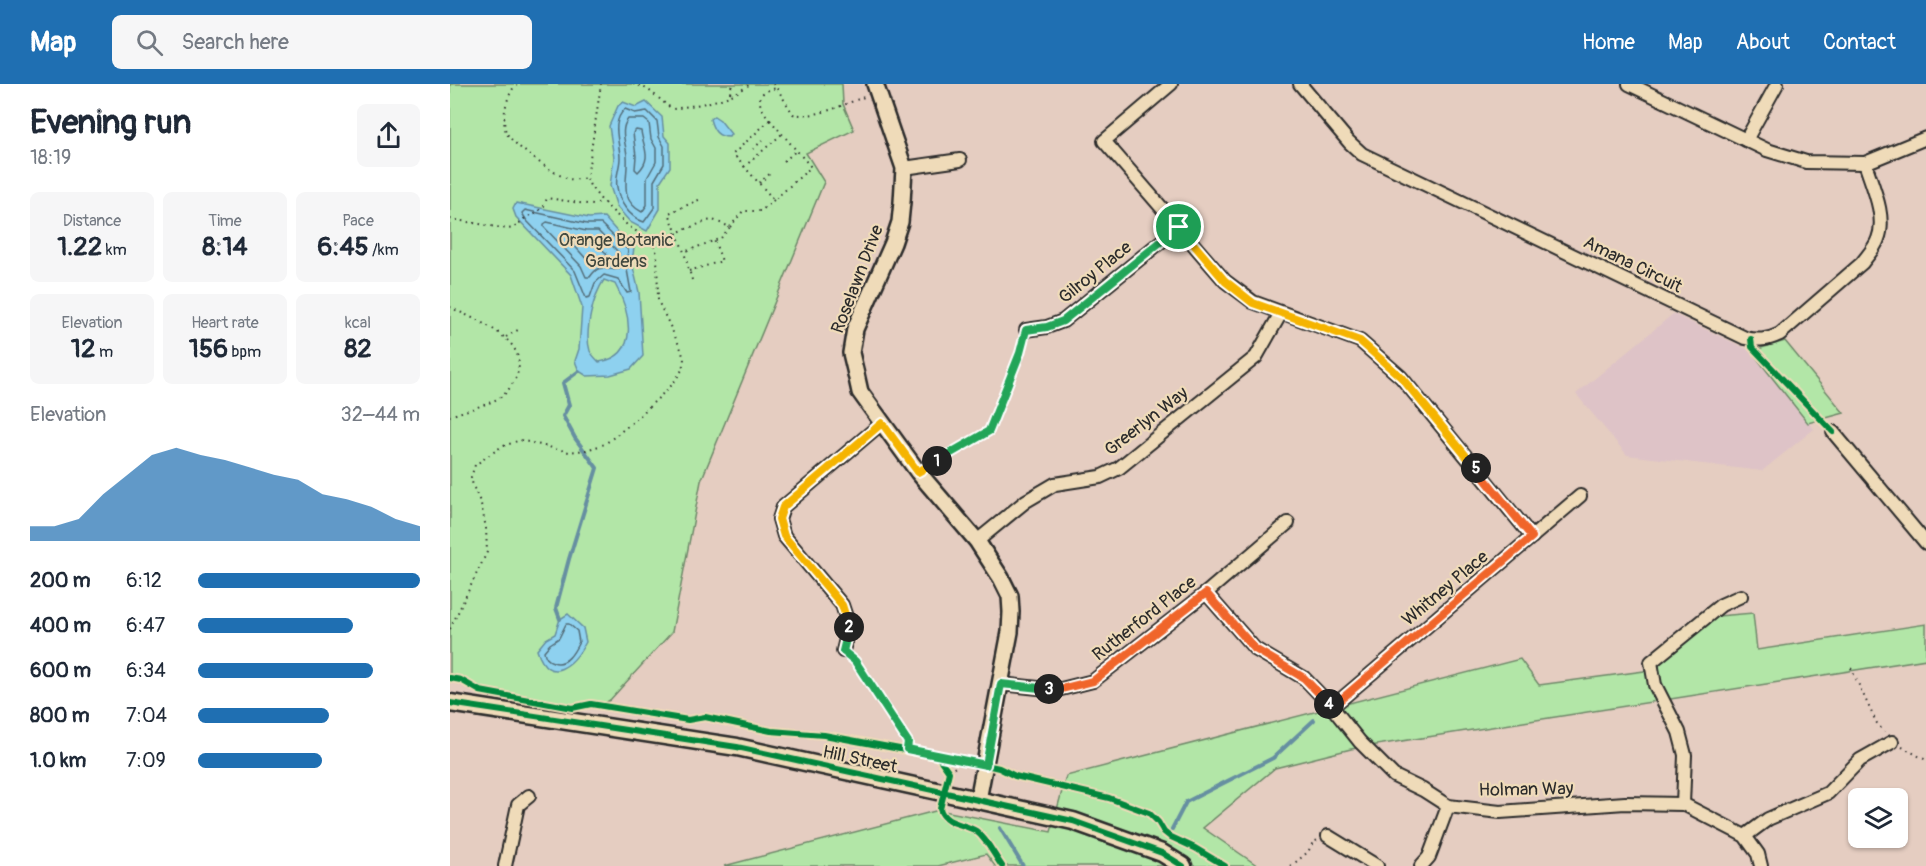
<!DOCTYPE html>
<html lang="en">
<head>
<meta charset="utf-8">
<style>
  :root { --surface:#fff; --page:#f6f6f7; --text:#1f2937; --muted:#747a83; --accent:#1f6fb2 }
  body { margin:0; font-family:Pangolin,sans-serif; background:var(--page); color:var(--text); height:100vh; display:flex; flex-direction:column; font-size:22px; white-space:nowrap }
  * { box-sizing:border-box; margin:0 }
  p { font-size:20px; color:var(--muted) }
  .icon { flex:none; width:33px; height:33px; fill:none; stroke:currentColor; stroke-width:2; stroke-linecap:round; stroke-linejoin:round }
  .map { position:relative; flex:1; overflow:hidden }
  .details { display:flex; flex-direction:column; background:var(--surface); width:450px }
  .details>* { flex:none }
  .controls { position:absolute; left:1398px; top:704px; display:grid; gap:12px }
  .controls a { display:grid; place-items:center; width:60px; height:60px; border-radius:9px; background:var(--surface); box-shadow:0 2px 4px #0004; font-size:30px }
  .pin { position:absolute; display:grid; place-items:center; width:51px; height:51px; color:#fff; margin:-26px; border:3px solid #fff; border-radius:50%; box-shadow:0 2px 6px #0007 }
  .km { position:absolute; width:30px; height:30px; margin:-15px; border-radius:50%; background:#222; color:#fff; font-size:16px; line-height:30px; text-align:center }
  .round { display:grid; place-items:center; flex:none; width:63px; height:63px; border-radius:9px; background:var(--page) }
  .head { display:flex; align-items:center; justify-content:space-between; height:102px; padding:0 30px }
  h1 { font-size:33px; font-weight:700; line-height:45px }
  .figures { display:grid; grid-template-columns:repeat(3,1fr); gap:9px; height:102px; padding:6px 30px }
  .figures div { display:grid; align-content:center; border-radius:9px; background:var(--page); text-align:center }
  .figures b { font-size:26px; font-weight:700 }
  .figures small { font-size:16px; font-weight:400 }
  .figures p { font-size:16px }
  .chart { height:168px; padding:12px 30px }
  .chart p { display:flex; justify-content:space-between }
  .chart svg { width:100%; height:108px; margin-top:6px; fill:var(--accent); opacity:.7 }
  ul { padding:0 30px; list-style:none; font-size:20px }
  li { display:grid; grid-template-columns:96px 72px 1fr; align-items:center; height:45px }
  li i { height:15px; border-radius:8px; background:var(--accent) }
  header { display:flex; align-items:center; gap:36px; box-sizing:border-box; height:84px; padding:0 30px; background:var(--accent); color:#fff }
  header strong { font-size:28px }
  nav { display:flex; gap:33px; margin-inline-start:auto; font-size:21px }
  .search { width:420px; height:54px; background:var(--page); display:flex; align-items:center; gap:15px; box-sizing:border-box; padding:0 21px; border-radius:9px; color:var(--muted); font-size:22px }
  main { display:flex; flex:1; min-height:0 }
  .map>svg:first-child { display:block }
  .built { fill:#dec3c7 }
  .green { fill:#b2e6a7; stroke:#6e8869; stroke-width:1.5 }
  .water { fill:#8ed1ef; stroke:#668fa1; stroke-width:1.5; fill-rule:evenodd }
  .lines { fill:none; stroke-linecap:round; stroke-linejoin:round }
  .shore { stroke:#536d79; stroke-width:1.5 }
  .stream { stroke:#668fa1; stroke-width:4 }
  .minor-casing { stroke:#2b2b2b; stroke-width:16 }
  .tertiary-casing { stroke:#2b2b2b; stroke-width:20 }
  .secondary-casing { stroke:#2b2b2b; stroke-width:21 }
  .path { stroke:#2b2b2b; stroke-width:2; stroke-dasharray:1.5 4.5; stroke-linecap:butt }
  .minor { stroke:#efdbb9; stroke-width:12 }
  .tertiary { stroke:#efdbb9; stroke-width:15 }
  .secondary { stroke:#efdbb9; stroke-width:16 }
  .cycleway-casing { stroke:#efdbb9; stroke-width:10 }
  .cycleway { stroke:#00873e; stroke-width:6 }
  .split-1-casing { stroke:#fff; stroke-width:12 }
  .split-2-casing { stroke:#fff; stroke-width:12 }
  .split-3-casing { stroke:#fff; stroke-width:12 }
  .split-4-casing { stroke:#fff; stroke-width:12 }
  .split-5-casing { stroke:#fff; stroke-width:12 }
  .split-6-casing { stroke:#fff; stroke-width:12 }
  .split-1 { stroke:#22a559; stroke-width:8 }
  .split-2 { stroke:#f5b400; stroke-width:8 }
  .split-3 { stroke:#22a559; stroke-width:8 }
  .split-4 { stroke:#f0652b; stroke-width:8 }
  .split-5 { stroke:#f0652b; stroke-width:8 }
  .split-6 { stroke:#f5b400; stroke-width:8 }
  .labels { text-anchor:middle; stroke-width:4.5; stroke-linejoin:round; paint-order:stroke }
  .park-label { font-size:18px; fill:#3f473e; stroke:#efdbb9 }
  .street-label { font-size:18px; fill:#2b2b2b; stroke:#efdbb9 }
</style>
</head>
<body>
<header>
<strong>Map</strong>
<div class="search"><svg class="icon" aria-label="search" viewBox="0 0 24 24"><circle cx="10" cy="10" r="6"/><path d="M15 15l6 6"/></svg>Search here</div>
<nav><a>Home</a><a>Map</a><a>About</a><a>Contact</a></nav>
</header>
<main>
<section class="details">
<div class="head"><div><h1>Evening run</h1><p>18:19</p></div><a class="round"><svg class="icon" aria-label="share" viewBox="0 0 24 24"><path d="M12 15V3M7 8l5-5 5 5M5 13v7h14v-7"/></svg></a></div>
<div class="figures">
<div><p>Distance</p><b>1.22<small> km</small></b></div>
<div><p>Time</p><b>8:14</b></div>
<div><p>Pace</p><b>6:45<small> /km</small></b></div>
</div>
<div class="figures">
<div><p>Elevation</p><b>12<small> m</small></b></div>
<div><p>Heart rate</p><b>156<small> bpm</small></b></div>
<div><p>kcal</p><b>82</b></div>
</div>
<div class="chart"><p><span>Elevation</span>32–44 m</p>
<svg viewBox="0 0 160 44" preserveAspectRatio="none"><path d="M0 44V38L10 38L20 35L30 25L40 17L50 9L60 6L70 9L80 11L90 14L100 17L110 19L120 25L130 27L140 30L150 35L160 38V44z"/></svg>
</div>
<ul>
<li><b>200 m</b>6:12<i style="width:100%"></i></li>
<li><b>400 m</b>6:47<i style="width:70%"></i></li>
<li><b>600 m</b>6:34<i style="width:79%"></i></li>
<li><b>800 m</b>7:04<i style="width:59%"></i></li>
<li><b>1.0 km</b>7:09<i style="width:56%"></i></li>
</ul>
</section>
<div class="map">
<svg width="1476" height="782" viewBox="0 0 1476 782">
  <rect width="100%" height="100%" fill="#e5cdc1"/>
  <filter id="ink" filterUnits="userSpaceOnUse"><feTurbulence type="fractalNoise" baseFrequency=".0167" numOctaves="2"/><feDisplacementMap in="SourceGraphic" scale="12" xChannelSelector="R" yChannelSelector="G"/><feConvolveMatrix kernelMatrix="1 2 1 2 8 2 1 2 1" color-interpolation-filters="sRGB"/></filter>
  <g filter="url(#ink)">
    <!-- built -->
    <path class="built" d="M1223,230L1301,267L1364,345L1312,387L1177,371L1126,310Z"/>
    <!-- green -->
    <g class="green">
      <path d="M0,0H392L393,20L404,46L356,69L374,98L251,397L222,548L160,616L155,619L140,617L122,621L30,605L12,593L0,591Z"/>
      <path d="M1335,257L1394,329L1358,339L1301,267Z"/>
      <path d="M1303,529L1307,566L1476,540V575L901,665L825,684L753,744L808,782H545L536,770L488,782H274L489,726L601,748L616,692L1070,575L1089,601L1209,585L1210,577L1268,532Z"/>
    </g>
    <!-- water -->
    <g class="water">
      <path d="M173,18L186,23L196,18L212,33L214,52L220,59V83L210,98V125L197,147L180,138L167,123L160,102L164,74L159,42L168,22Z"/>
      <path d="M264,32L270,36L281,50L279,53C267,53 263,46 260,35Z"/>
      <path d="M66,119L139,134L154,133L170,151L184,163L182,179L189,208L193,272L181,285L160,291L137,292L129,287L125,277L129,265L132,223L121,191L66,133L63,125ZM154,196L165,200C180,227 191,272 149,278C146,275 142,271 140,267C134,248 143,212 154,196Z"/>
      <path d="M118,530L133,544L136,558C124,580 99,604 87,566L96,555L105,550L110,535Z"/>
    </g>
    <g class="lines">
      <!-- shore -->
      <g class="shore">
        <path d="M175,25L185,29L197,27L207,37L209,53L214,62V80L204,97V124L194,138C179,133 169,118 167,103C165,93 170,83 170,74C170,57 160,39 175,25Z"/>
        <path d="M178,35H194L199,39L201,55L206,64V78L197,94V121L192,128C167,115 179,93 177,72C176,59 169,46 178,35Z"/>
        <path d="M186,46L191,47C193,63 203,74 188,88L185,85L186,72L183,49Z"/>
        <path d="M75,126L137,140H151L178,166L176,180L181,208L177,209L168,195L154,191L145,199L140,213L136,214L125,187L77,137L72,129Z"/>
        <path d="M97,138L136,147H148L169,169V185C156,188 151,177 140,193H136L131,182L94,143V140Z"/>
        <path d="M124,154L143,157L156,169L157,173L139,178L121,158V155Z"/>
        <path d="M116,540H119L127,547L129,558C124,568 116,583 103,578C97,576 95,573 94,567L100,560L109,554Z"/>
      </g>
      <!-- stream -->
      <g class="stream">
        <path d="M110,535L106,524L119,475L147,384L125,354L113,332L119,321L113,299L129,287"/>
        <path d="M550,744L573,782"/>
        <path d="M722,745L736,718L823,674L864,636"/>
      </g>
      <defs>
        <g id="minor">
          <path d="M721,0L654,57L775,197L803,218L910,257L951,293L1082,453"/>
          <path d="M850,0L899,58L912,70L1295,254C1308,257 1317,256 1330,250L1412,179C1417,172 1425,164 1428,155C1437,133 1422,101 1415,79"/>
          <path d="M1179,0L1317,66L1356,78L1415,79L1476,54"/>
          <path d="M1296,56L1327,0"/>
          <path d="M454,84L510,76"/>
          <path d="M576,246L597,243L613,237L729,143"/>
          <path d="M1383,348L1476,459"/>
          <path d="M527,457L576,417L605,400L650,393L669,384L806,273L831,229"/>
          <path d="M756,509L805,565L854,594L882,623L910,658L944,692L973,706L998,722L1050,728L1175,719L1233,720L1295,752L1308,770L1311,782"/>
          <path d="M393,567L399,542L392,521L334,452L329,435L333,423L432,339"/>
          <path d="M551,600L607,606L643,597L756,509L838,439"/>
          <path d="M882,623L1130,412"/>
          <path d="M1233,720L1235,671L1229,648L1205,601L1201,578L1271,521L1291,512"/>
          <path d="M878,752L927,782"/>
          <path d="M1295,752L1318,735L1378,709L1410,676L1442,658"/>
          <path d="M55,782L68,721L79,712"/>
          <path d="M971,782L979,773L998,722"/>
        </g>
        <path id="tertiary" d="M425,0L454,84L452,118L450,138L443,159L405,245L401,269L406,290L410,308L423,326L468,388L527,457L551,494L560,512L561,528L560,548L528,716"/>
        <path id="secondary" d="M0,619L287,663L528,716L623,737L712,769L733,782"/>
      </defs>
      <!-- minor casing -->
      <use href="#minor" class="minor-casing"/>
      <!-- tertiary casing -->
      <use href="#tertiary" class="tertiary-casing"/>
      <!-- secondary casing -->
      <use href="#secondary" class="secondary-casing"/>
      <!-- path -->
      <g class="path">
        <path d="M67,0C57,9 51,34 56,48C61,60 106,92 119,95C124,96 131,95 137,94"/>
        <path d="M183,0C201,3 209,17 223,25C250,20 279,17 300,0"/>
        <path d="M323,0L328,6L343,30C368,35 393,20 417,12"/>
        <path d="M280,9L282,0"/>
        <path d="M320,36L361,83L324,116L283,70Z"/>
        <path d="M320,36C308,21 302,8 327,4"/>
        <path d="M303,65L314,55"/>
        <path d="M334,77L347,66"/>
        <path d="M294,83L332,50"/>
        <path d="M309,99L322,88"/>
        <path d="M0,135L58,145L64,144L75,134L85,130L94,122L97,114L143,121L152,117"/>
        <path d="M280,143L293,127H311L324,116"/>
        <path d="M202,158L257,137L263,136L280,143L271,154L234,168"/>
        <path d="M239,187L272,177L264,156"/>
        <path d="M242,196L234,168L219,129L251,115"/>
        <path d="M0,223C26,237 82,255 66,293C63,299 58,308 52,312C40,321 15,326 0,332"/>
        <path d="M56,253L68,246"/>
        <path d="M478,382L539,347L573,256"/>
        <path d="M0,545L37,468L36,444L31,420L23,402L21,393L25,381L51,363L70,356L119,368L136,366L155,360L183,338L222,301L232,286L234,275L231,265L208,217L207,169L202,158L177,141L152,117L140,102L137,94L151,0"/>
        <path d="M402,574L458,658L457,665"/>
        <path d="M1401,584L1426,638L1434,648"/>
        <path d="M1452,663L1476,676"/>
        <path d="M487,671L499,688L498,695"/>
        <path d="M499,688L513,677"/>
        <path d="M492,721L490,725L495,734L519,743L530,750L552,782"/>
        <path d="M841,782L858,768L863,758L868,756"/>
      </g>
      <!-- minor -->
      <use href="#minor" class="minor"/>
      <!-- tertiary -->
      <use href="#tertiary" class="tertiary"/>
      <!-- secondary -->
      <use href="#secondary" class="secondary"/>
      <defs>
        <g id="cycleway">
          <path d="M1301,255L1302,263L1383,348"/>
          <path d="M0,594L11,596L30,607L122,624L141,620L238,636L255,633L321,647L374,651L536,681L549,684L565,692L659,714L699,729L708,738L714,748L719,752L745,764L775,782"/>
          <path d="M0,619L287,663L528,716L623,737L712,769L733,782"/>
          <path d="M487,671L499,688L490,725C495,741 514,739 526,747C537,755 544,771 552,782"/>
        </g>
      </defs>
      <!-- cycleway casing -->
      <use href="#cycleway" class="cycleway-casing"/>
      <!-- cycleway -->
      <use href="#cycleway" class="cycleway"/>
    </g>
  </g>
  <g class="lines" filter="url(#ink)">
    <defs>
      <path id="split-1" d="M487,377L539,347L570,269L576,246L597,243L613,237L729,143"/>
      <path id="split-2" d="M399,543L392,521L334,452L329,435L333,423L432,339L468,388L487,377"/>
      <path id="split-3" d="M399,543L393,567L405,577L458,658L457,665L536,681L551,600L599,605"/>
      <path id="split-4" d="M599,605L607,606L643,597L756,509L805,565L854,594L879,620"/>
      <path id="split-5" d="M879,620L882,623L1082,453L1026,384"/>
      <path id="split-6" d="M729,143L775,197L803,219L910,257L951,293L1026,384"/>
    </defs>
    <!-- split-1 casing -->
    <use href="#split-1" class="split-1-casing"/>
    <!-- split-2 casing -->
    <use href="#split-2" class="split-2-casing"/>
    <!-- split-3 casing -->
    <use href="#split-3" class="split-3-casing"/>
    <!-- split-4 casing -->
    <use href="#split-4" class="split-4-casing"/>
    <!-- split-5 casing -->
    <use href="#split-5" class="split-5-casing"/>
    <!-- split-6 casing -->
    <use href="#split-6" class="split-6-casing"/>
    <!-- split-1 -->
    <use href="#split-1" class="split-1"/>
    <!-- split-2 -->
    <use href="#split-2" class="split-2"/>
    <!-- split-3 -->
    <use href="#split-3" class="split-3"/>
    <!-- split-4 -->
    <use href="#split-4" class="split-4"/>
    <!-- split-5 -->
    <use href="#split-5" class="split-5"/>
    <!-- split-6 -->
    <use href="#split-6" class="split-6"/>
  </g>
  <g class="labels">
    <!-- park labels -->
    <g class="park-label">
      <text x="166" y="162">Orange Botanic<tspan x="166" dy="21">Gardens</tspan></text>
    </g>
    <!-- street labels -->
    <g class="street-label">
      <text transform="translate(1183 180) rotate(26)" y="6">Amana Circuit</text>
      <text transform="translate(645 188) rotate(-39)" y="6">Gilroy Place</text>
      <text transform="translate(407 195) rotate(-69)" y="6">Roselawn Drive</text>
      <text transform="translate(696 337) rotate(-38)" y="6">Greerlyn Way</text>
      <text transform="translate(995 504) rotate(-40)" y="6">Whitney Place</text>
      <text transform="translate(694 534) rotate(-38)" y="6">Rutherford Place</text>
      <text transform="translate(410 675) rotate(12)" y="6">Hill Street</text>
      <text transform="translate(1076 705) rotate(-1)" y="6">Holman Way</text>
    </g>
  </g>
</svg>
<div class="controls">
<a><svg class="icon" aria-label="layers" viewBox="0 0 24 24"><path d="M12 4l9 5-9 5-9-5zM3 14l9 5 9-5"/></svg></a>
</div>
<div class="pin" style="left:729px;top:143px;background:#1e9e55"><svg class="icon" aria-label="arrive" viewBox="0 0 24 24"><path d="M6 21V4h12l-3 4 3 4H6"/></svg></div>
<b class="km" style="left:487px;top:377px">1</b>
<b class="km" style="left:399px;top:543px">2</b>
<b class="km" style="left:599px;top:605px">3</b>
<b class="km" style="left:879px;top:620px">4</b>
<b class="km" style="left:1026px;top:384px">5</b>
</div>
</main>
</body>
</html>
